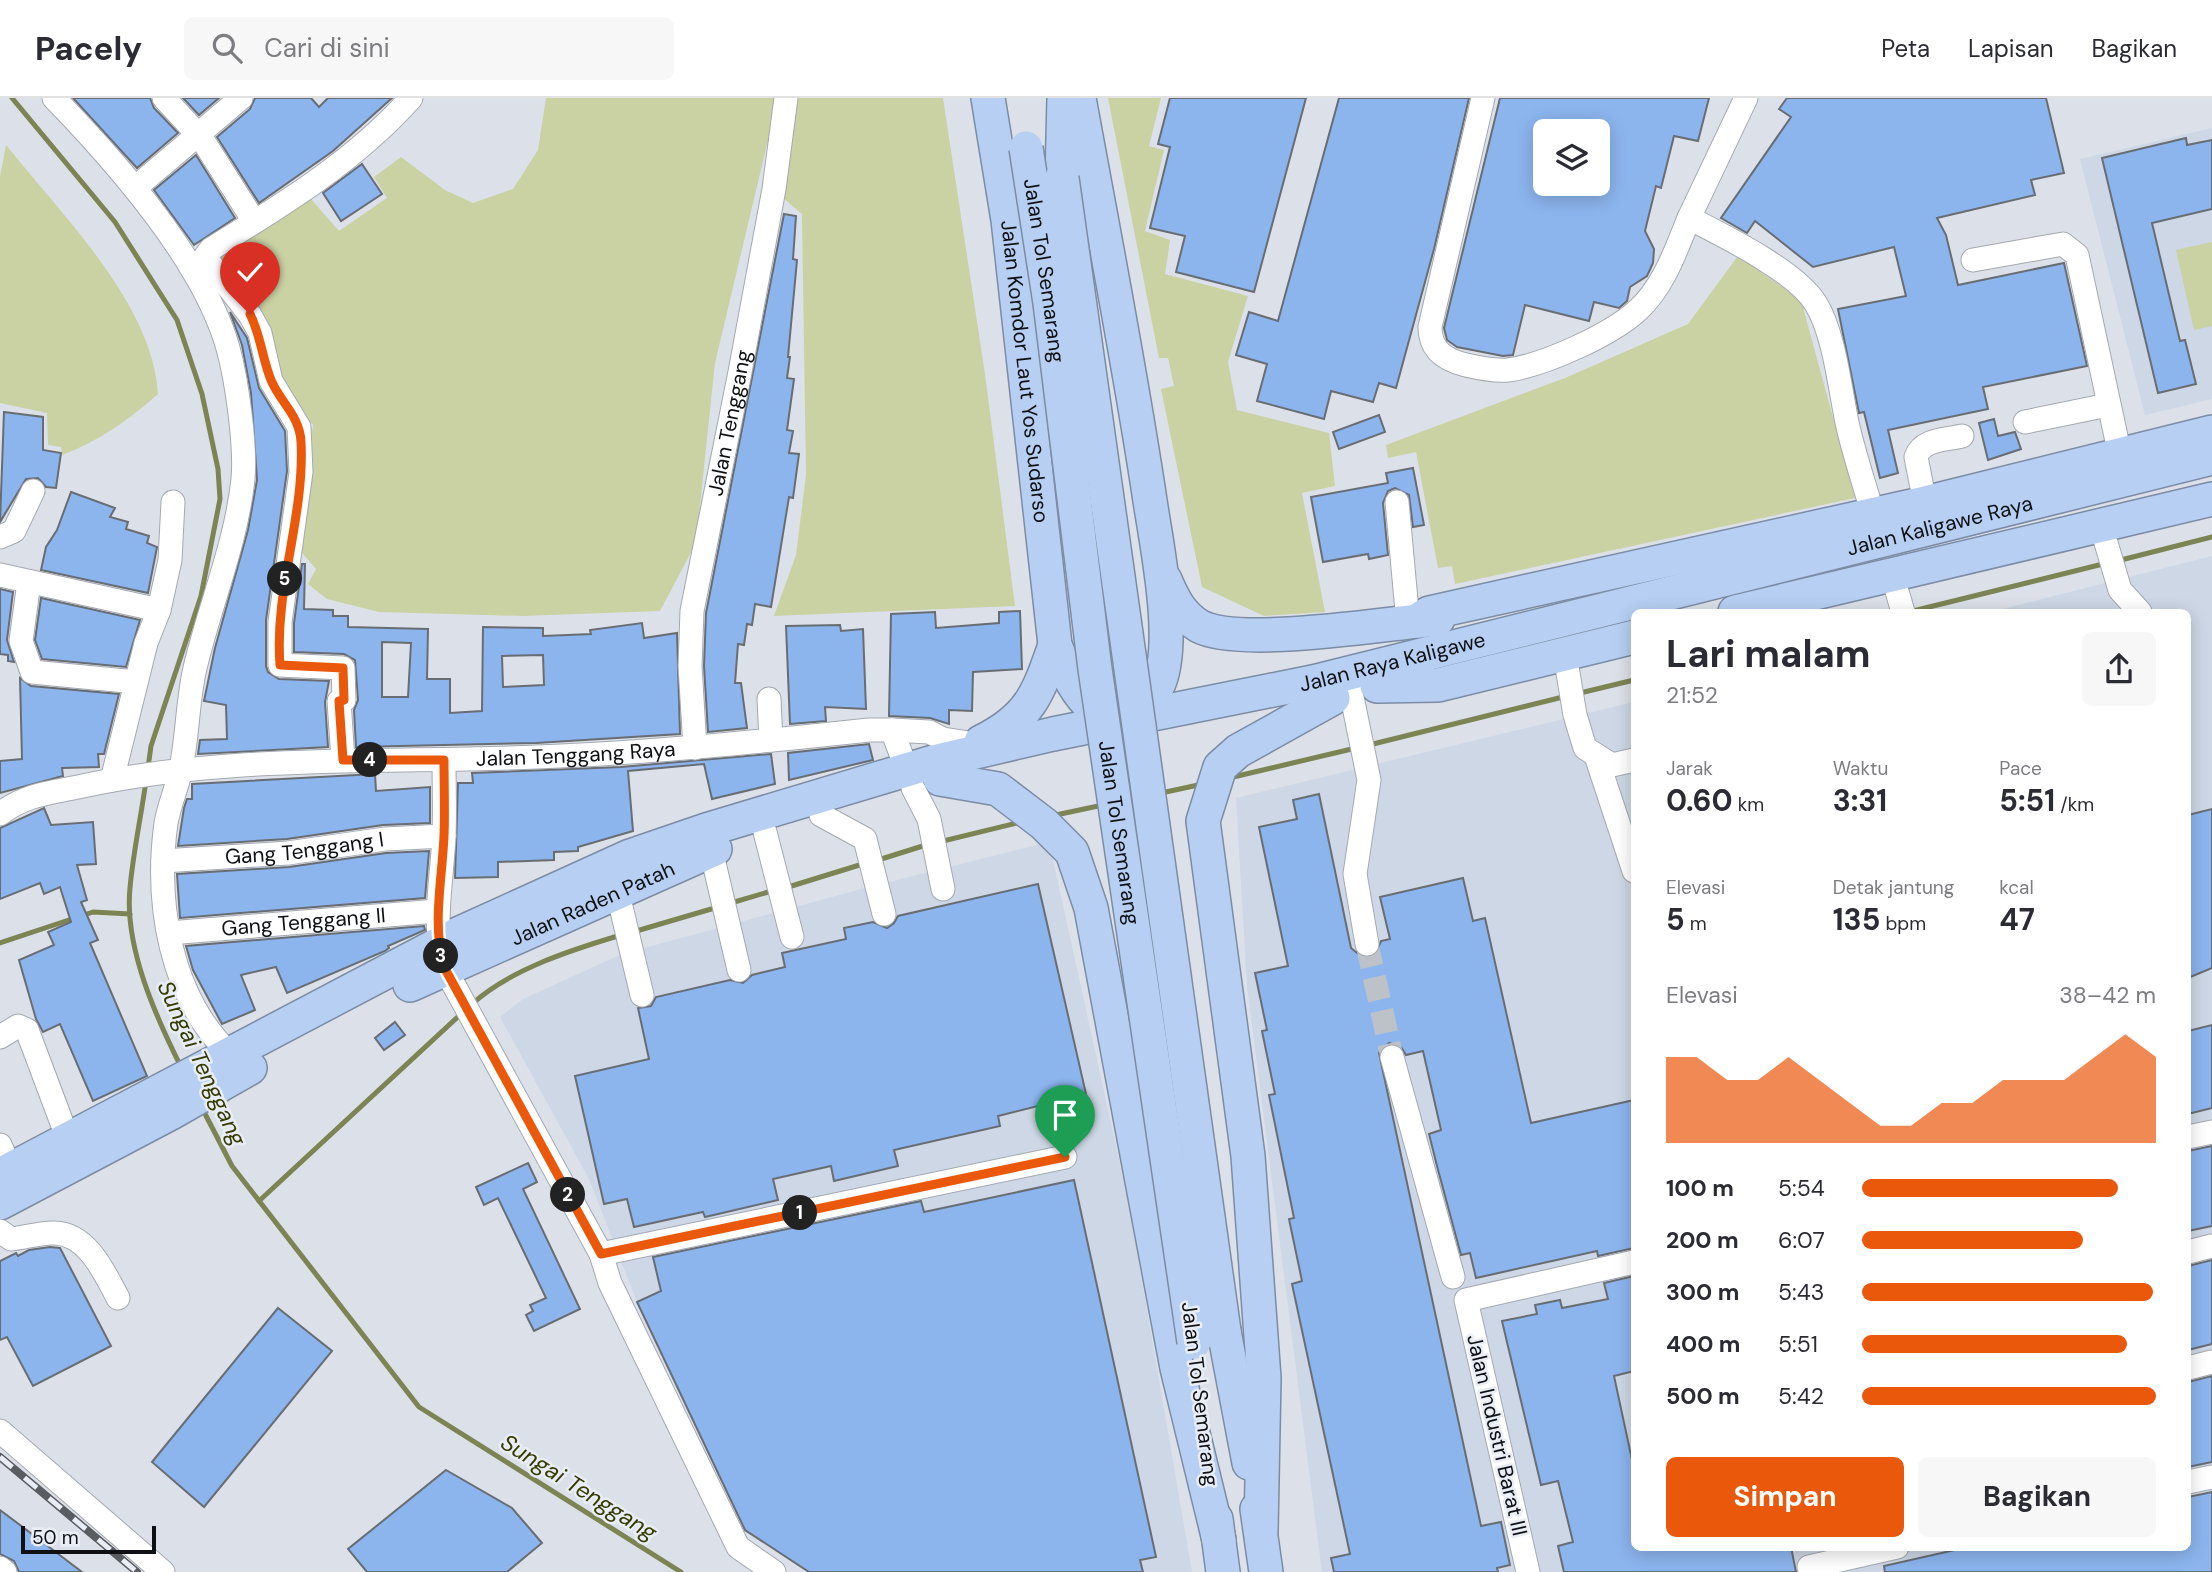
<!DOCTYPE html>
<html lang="id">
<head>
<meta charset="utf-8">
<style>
  :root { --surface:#fff; --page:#f7f7f7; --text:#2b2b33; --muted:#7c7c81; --line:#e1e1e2; --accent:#ea580c }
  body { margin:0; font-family:"DM Sans",sans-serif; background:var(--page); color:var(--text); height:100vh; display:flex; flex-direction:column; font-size:26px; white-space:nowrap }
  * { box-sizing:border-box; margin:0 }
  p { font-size:23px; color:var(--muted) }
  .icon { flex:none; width:38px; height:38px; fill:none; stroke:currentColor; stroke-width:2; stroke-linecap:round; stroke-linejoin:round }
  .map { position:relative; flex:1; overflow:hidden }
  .sheet { position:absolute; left:1631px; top:511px; width:560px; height:942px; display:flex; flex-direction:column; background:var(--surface); border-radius:10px; box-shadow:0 4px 18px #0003 }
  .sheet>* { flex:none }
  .buttons { position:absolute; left:1533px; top:21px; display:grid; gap:14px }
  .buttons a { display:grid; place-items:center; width:77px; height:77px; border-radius:10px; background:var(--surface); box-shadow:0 4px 18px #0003; font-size:35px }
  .scale { position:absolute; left:21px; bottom:18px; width:135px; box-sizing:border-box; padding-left:7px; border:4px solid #0e1013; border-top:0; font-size:19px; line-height:24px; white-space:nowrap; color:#0e1013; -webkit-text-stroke:5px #e9eef6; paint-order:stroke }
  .pin { position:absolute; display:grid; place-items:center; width:60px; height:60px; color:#fff; margin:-72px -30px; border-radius:50% 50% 50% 0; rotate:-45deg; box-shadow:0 0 7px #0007 }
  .pin .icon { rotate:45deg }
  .km { position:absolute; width:35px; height:35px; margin:-18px; border-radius:50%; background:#222; color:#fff; font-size:19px; line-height:35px; text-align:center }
  .round { display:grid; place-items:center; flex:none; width:74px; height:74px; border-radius:10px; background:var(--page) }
  .head { display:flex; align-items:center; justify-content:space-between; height:119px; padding:0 35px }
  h1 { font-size:38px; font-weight:700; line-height:52px }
  .metrics { display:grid; grid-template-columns:repeat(3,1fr); gap:10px; height:119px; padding:7px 35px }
  .metrics div { display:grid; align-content:center }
  .metrics b { font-size:30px; font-weight:700 }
  .metrics small { font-size:19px; font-weight:400 }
  .metrics p { font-size:19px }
  .chart { height:196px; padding:14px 35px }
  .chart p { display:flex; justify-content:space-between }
  .chart svg { width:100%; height:126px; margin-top:7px; fill:var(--accent); opacity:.7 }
  .action { display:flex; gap:14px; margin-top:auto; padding:14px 35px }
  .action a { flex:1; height:80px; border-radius:10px; background:var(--accent); color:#fff; font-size:28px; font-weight:700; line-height:80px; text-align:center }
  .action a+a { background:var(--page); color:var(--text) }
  ul { padding:0 35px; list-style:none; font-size:23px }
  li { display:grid; grid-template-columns:112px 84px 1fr; align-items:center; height:52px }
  li i { height:18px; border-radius:9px; background:var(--accent) }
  header { display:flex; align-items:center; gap:42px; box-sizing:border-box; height:98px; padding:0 35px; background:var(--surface); border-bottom:2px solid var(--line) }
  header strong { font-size:33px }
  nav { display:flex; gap:38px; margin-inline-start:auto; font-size:24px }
  .search { width:490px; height:63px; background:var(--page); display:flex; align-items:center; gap:18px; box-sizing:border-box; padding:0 24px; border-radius:10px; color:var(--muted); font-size:26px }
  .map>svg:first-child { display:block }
  .built { fill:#cdd7e5 }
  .green { fill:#cad1a3 }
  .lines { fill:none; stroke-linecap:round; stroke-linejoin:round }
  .stream { stroke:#7d8453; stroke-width:5 }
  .building { fill:#8cb5ee; stroke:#686d74; stroke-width:2; fill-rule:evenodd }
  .minor-tunnel { stroke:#bdc2c9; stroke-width:23; stroke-dasharray:23 11; stroke-linecap:butt }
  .minor-casing { stroke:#a4a9b1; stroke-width:25 }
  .highway-casing { stroke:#7b8ca4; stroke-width:36 }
  .minor { stroke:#fff; stroke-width:23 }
  .highway { stroke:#b6cff2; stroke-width:33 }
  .rail-casing { stroke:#595c61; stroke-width:8 }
  .rail { stroke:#e9eef6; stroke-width:5; stroke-dasharray:16; stroke-linecap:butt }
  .highway-bridge-casing { stroke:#7b8ca4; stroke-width:36; stroke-linecap:butt }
  .highway-bridge { stroke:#b6cff2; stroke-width:33 }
  .route-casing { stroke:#fff; stroke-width:14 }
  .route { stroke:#ea580c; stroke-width:9 }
  .labels { text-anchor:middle; stroke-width:5; stroke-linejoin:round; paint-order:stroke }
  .street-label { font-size:21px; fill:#0e1013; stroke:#e9eef6 }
  .water-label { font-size:23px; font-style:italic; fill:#363b02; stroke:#e9eef6 }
</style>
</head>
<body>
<header>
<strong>Pacely</strong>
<div class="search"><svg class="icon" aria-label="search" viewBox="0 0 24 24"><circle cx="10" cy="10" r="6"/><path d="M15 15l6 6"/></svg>Cari di sini</div>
<nav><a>Peta</a><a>Lapisan</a><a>Bagikan</a></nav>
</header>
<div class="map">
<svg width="2212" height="1474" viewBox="0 0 2212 1474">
  <rect width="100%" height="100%" fill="#dce1e9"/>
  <!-- built -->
  <g class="built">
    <path d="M2212,30V301L2145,317L2080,61Z"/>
    <path d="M2212,458V1474H1322L1247,888L1236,700L1634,604V1449H2188V514H1990Z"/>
    <path d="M1049,744L1129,1107L1192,1474H809L744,1431L637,1204L589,1081L500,919L523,901L622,856L865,790Z"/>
  </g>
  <!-- green -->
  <g class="green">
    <path d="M546,0H778L715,265L696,445L660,513L523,518L379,514L327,501L308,486L316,471L297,449L313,327L285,295L219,161L311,101L339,133L387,100L374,79L401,59L445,92L473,105L513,91L538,52Z"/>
    <path d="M794,0H943L985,276L1015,508L774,518L796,457L806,377L802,116L782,99Z"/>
    <path d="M1108,0H1161L1149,48L1164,52L1145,133L1170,142L1165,176L1248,198L1228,264L1237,312L1329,335L1335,388L1302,395L1325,514L1264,518L1202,489L1161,291L1174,288L1168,260H1159Z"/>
    <path d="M6,47C61,116 153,206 158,296C129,322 99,343 62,357L61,349L48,347L47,315L0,305V79Z"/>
    <path d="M2212,144V228L2194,232L2176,152Z"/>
    <path d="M1738,158L1801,202L1855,400L1455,486L1452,468L1438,470L1416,354L1388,360L1386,347L1565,280L1688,226Z"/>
  </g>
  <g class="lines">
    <!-- stream -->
    <g class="stream">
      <path d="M12,0L115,124L177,222L202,296L218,371L220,401L201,498L151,648L148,670"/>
      <path d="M2117,463L2212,439"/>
      <path d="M1909,514L2107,465"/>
      <path d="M1576,596L1634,582"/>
      <path d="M1369,647L1567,598"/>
      <path d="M1229,680L1356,650"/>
      <path d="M146,683C141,719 133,755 130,790C124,849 156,919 182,971"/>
      <path d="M1161,695L1203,686"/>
      <path d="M1051,718L1103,707"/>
      <path d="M939,744L1021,724"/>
      <path d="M875,763L929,746"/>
      <path d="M785,790L866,765"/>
      <path d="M731,805L775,792"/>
      <path d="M633,834L718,809"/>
      <path d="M0,845L93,814L130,816"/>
      <path d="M472,906C511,871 571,852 621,837"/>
      <path d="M202,1010L232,1068L419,1309L681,1474"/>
      <path d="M259,1103L462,915"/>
    </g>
  </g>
  <!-- building -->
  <g class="building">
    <path d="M73,0H150L154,10L178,35L137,70Z"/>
    <path d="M183,0H219L199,17Z"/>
    <path d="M255,0H311L319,9L328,0H392L333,53L259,105L217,39L250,11Z"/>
    <path d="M1170,0H1306L1254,194L1176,174L1185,138L1150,130L1170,49L1158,46Z"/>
    <path d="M1339,0H1469L1434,151L1396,290L1379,285L1373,304L1331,293L1324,321L1257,303L1267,266L1236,257L1249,214L1278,223Z"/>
    <path d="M1500,0H1709L1698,43L1674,38L1661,90L1656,88L1645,133L1654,151L1653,165L1647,178L1630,189L1627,203L1619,210L1594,204L1589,223L1525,207L1513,257L1503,258L1457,249L1447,242L1444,230ZM1545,33H1598V86H1545Z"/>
    <path d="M1787,0H2046L2064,75L2031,82L2035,97L1937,120L1946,137L1958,187L2064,165L2087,268L1983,289L1988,311L1888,332L1898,375L1880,380L1864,314L1859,315L1838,211L1906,198L1894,149L1813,169L1755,123L1747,135L1721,120L1791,19L1779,11Z"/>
    <path d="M2186,40L2187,47L2212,42V111L2152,125L2180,243L2185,242L2196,286L2158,295L2102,60Z"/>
    <path d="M196,57L235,120L194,147L154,92Z"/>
    <path d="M362,66L382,96L341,123L323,95Z"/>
    <path d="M784,116L796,118L793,161L797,162L788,259H790L787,280L794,281L787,332L793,333L789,355L799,356L793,400L789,399L771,509L755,506L752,527L747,526L744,547L738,546L735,585H741L747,630L708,634L704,568L706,515Z"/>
    <path d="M230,214L247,240L259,290L285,333L287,373L266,522V568L268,574L279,581L329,583L325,604L328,649L198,656L200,642L227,641L226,607L204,603L215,550L248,432L257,382L251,295L242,247Z"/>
    <path d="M4,314L43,319V352L61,355L56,390L46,389L38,380L26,381L0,424Z"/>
    <path d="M1379,317L1385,334L1339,351L1333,334Z"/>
    <path d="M1994,321L1998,338L2015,334L2021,351L1988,362L1979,325Z"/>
    <path d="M1413,370L1424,427L1413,429L1409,397L1395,390L1388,393L1383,405L1388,457L1369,461L1368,456L1323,464L1311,399L1388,385L1386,375Z"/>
    <path d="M71,394L115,410L110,419L128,424L126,431L149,438L147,445L157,449L148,495L41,472L46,449L57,432Z"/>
    <path d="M302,466H305L304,511L333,512V518H348V529L428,531L427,581H450V615L482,613L483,529L543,530V538L591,536L590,532L642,525L644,540L677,535L680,636L536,645L356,649L354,612L358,602L355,562L344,556L294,554V525ZM382,544L411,545L408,599H382ZM543,557L544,587L503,589L502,558Z"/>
    <path d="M0,491L13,494L7,542L14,564L8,563V557L0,556Z"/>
    <path d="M41,500L140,522L126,569L42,561L35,542Z"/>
    <path d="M1020,513L1022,571L973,574L972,613L949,612V626L930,620L889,618L891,516L935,514L936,530L999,525V514Z"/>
    <path d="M840,527L841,533L863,531L866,611L825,609L826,623L790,626L786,528Z"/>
    <path d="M20,580L31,588L119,596L104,656H98L99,669L62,670L63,678L0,695V663L22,661Z"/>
    <path d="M869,646L873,662L789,682L788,655Z"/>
    <path d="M771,656L775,686L712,701L704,666L628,673L633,733L578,749V753L554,754V762L498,764V779L455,780L458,685H473L472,675L621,669Z"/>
    <path d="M375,676L376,693L430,689V725L383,727L287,741L178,748L184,710L187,701H192V686Z"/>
    <path d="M1319,696L1351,850L1362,859L1375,857L1381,843L1390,841L1380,799L1463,780L1473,823L1485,820L1531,1025L1634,1002V1150L1598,1158L1597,1153L1476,1180L1470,1155L1461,1157L1437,1068L1429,1036L1441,1032L1423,953L1406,957L1401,949L1389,945L1379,955L1481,1428L1501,1424L1510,1467L1497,1470L1498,1474H1334L1331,1460L1350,1456L1292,1186L1302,1183L1289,1121L1294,1120L1269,997L1275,996L1262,933L1267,932L1255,875L1288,868L1259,729L1297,721L1293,702Z"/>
    <path d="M44,710L51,727L93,724L96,766L77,767L87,802L81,804L98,842L90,845L147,978L93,1003L60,926L43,934L36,921L19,862L54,847L48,834L71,824L60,789L44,796L40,785L0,801V730Z"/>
    <path d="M2212,711V870L2188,880V717Z"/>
    <path d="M429,753L425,800L180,820L177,776L289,769L386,755Z"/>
    <path d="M1038,786L1086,996L998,1018L1000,1028L894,1052L898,1068L834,1083L831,1068L773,1081L778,1102L705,1119L703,1114L634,1129L627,1101L604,1106L575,978L649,961L638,910L651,908L656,899L730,882L743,885L752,877L785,869L782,855L846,841L844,830L873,824L887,830L894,825L898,818Z"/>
    <path d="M424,828L425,832L388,848L389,850L385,853L287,895L276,869L241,877L255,912L222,926L193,872L186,848Z"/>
    <path d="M395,924L405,937L384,952L375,940Z"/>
    <path d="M2212,927V1010L2188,1016V933Z"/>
    <path d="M2212,1048V1128L2188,1133V1053Z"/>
    <path d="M528,1065L537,1084L523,1091L580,1211L534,1233L526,1217L533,1213L530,1207L546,1200L498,1100L484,1107L476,1089Z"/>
    <path d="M1074,1082L1156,1459L1140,1462L1143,1474H809L745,1432L637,1204L661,1193L653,1159L921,1103L924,1114Z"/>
    <path d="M50,1149L60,1150L111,1248L33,1288L7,1239L0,1242V1163L16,1155L18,1158L29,1152Z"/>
    <path d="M2212,1162V1246L2188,1252V1168Z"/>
    <path d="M1634,1178V1273L1614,1278L1634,1371V1449H1791L1796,1474H1564L1558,1448L1573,1444L1558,1383L1541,1387L1502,1223L1537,1216L1535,1207L1560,1202L1562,1210L1608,1201L1604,1185Z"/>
    <path d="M278,1210L332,1253L204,1409L152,1364Z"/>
    <path d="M2212,1278V1364L2188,1369V1284Z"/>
    <path d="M446,1372L512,1410L542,1445L507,1474H367L348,1451Z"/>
    <path d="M2212,1394V1474H1885L1884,1468L1968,1449H2188V1399Z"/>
    <path d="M0,1412L32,1436L82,1474H19L14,1463L0,1456Z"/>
  </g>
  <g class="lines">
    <!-- minor-tunnel -->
    <path class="minor-tunnel" d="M1367,846L1392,959"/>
    <defs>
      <g id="minor">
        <path d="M54,0C117,65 203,162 228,250C237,283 246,348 243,381C236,447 210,506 195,570C187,604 188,640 180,675C176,692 169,708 166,725C155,805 170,899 230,956"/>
        <path d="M164,0L202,41L254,123"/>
        <path d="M1483,0L1430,229C1430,252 1445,262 1466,267C1479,270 1495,273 1508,272C1544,267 1611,237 1638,212C1664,188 1676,152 1689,120"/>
        <path d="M1746,0L1689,120C1724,138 1796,173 1816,206C1835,237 1840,293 1848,329C1855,359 1865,388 1873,417"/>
        <path d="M135,90L241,0"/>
        <path d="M1973,162L2063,146L2077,157L2120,357"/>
        <path d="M2025,324L2108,307"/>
        <path d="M1397,404L1408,524"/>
        <path d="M1925,405L1916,359C1922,341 1945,342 1962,338"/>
        <path d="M2101,428L2120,492L2140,514"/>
        <path d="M0,439L14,433L33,393"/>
        <path d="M1892,476L1903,514"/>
        <path d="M0,477L159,512"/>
        <path d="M29,484L21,543L32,574L136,584"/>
        <path d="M1565,557L1575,617L1585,650L1612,667L1634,662"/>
        <path d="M1351,594L1369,682L1355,776L1367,846"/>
        <path d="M769,601L771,642"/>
        <path d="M892,632L929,634L943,641L976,646"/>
        <path id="s1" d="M695,650L690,568L692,513L740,274L774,91L786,0"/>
        <path d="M1597,661L1634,773"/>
        <path d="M343,662L339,603L344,602L343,570L280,567V524L301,374L299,329L271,283L260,235L250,217L205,159L211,151C281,108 355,63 411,0"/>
        <path d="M444,662C444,687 445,713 444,738C442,783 432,825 444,869L601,1156L610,1185L738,1449L774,1474"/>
        <path d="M112,682L146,545L159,512L170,462L173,404"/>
        <path d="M913,690L929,721L943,791"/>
        <path id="s2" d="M0,716C24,697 49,695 78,689C228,656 385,665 537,659C648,655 758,644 869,632H892L907,672"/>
        <path d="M821,717L865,741L884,816"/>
        <path d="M765,734L792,839"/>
        <path d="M711,752L739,872"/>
        <path id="s3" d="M163,763L288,755L385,741L444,738"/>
        <path d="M617,792L642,897"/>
        <path id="s4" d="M169,835L437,813"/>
        <path d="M0,939L18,928L27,932L68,1041"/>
        <path d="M1392,959L1453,1179"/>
        <path d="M2188,1039L2212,1034"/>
        <path d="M0,1047L11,1071"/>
        <path d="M0,1133L11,1141C25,1140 41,1134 55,1135C88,1136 105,1176 118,1200"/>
        <path d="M2188,1154L2212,1148"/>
        <path d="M601,1156L1065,1059"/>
        <path d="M2188,1270L2212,1264"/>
        <path d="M0,1333L163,1474"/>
        <path d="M2188,1384L2212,1379"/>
        <path d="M1809,1469L1897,1449"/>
        <path d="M0,1470L5,1474"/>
        <path d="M1528,1474L1466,1202L1634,1164"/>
      </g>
      <g id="highway">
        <path id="s5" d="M988,0L1008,122L1055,547C1068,580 1083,612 1118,625"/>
        <path d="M1079,0C1103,132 1129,264 1149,396C1156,445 1177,541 1159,585C1152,603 1137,611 1121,621"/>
        <path d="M1062,80L1064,0"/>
        <path d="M1165,482C1173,501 1181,517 1199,528C1240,550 1387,525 1438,521"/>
        <path d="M1735,514L2212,401"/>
        <path d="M1417,523L1429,515L1925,405L2212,334"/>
        <path d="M1377,588L1438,587L1634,539"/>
        <path d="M981,644C1030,620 1038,596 1055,547"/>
        <path d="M940,681L998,691L1044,726L1072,754L1091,810L1177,1270L1219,1442"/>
        <path id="s6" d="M410,887L715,751"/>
        <path id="s7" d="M0,1077L458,836L630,758L706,732L933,664L1053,636L1313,584L2212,360"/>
        <path d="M0,1105L171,1015L250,970"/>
        <path d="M1224,1233L1249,1365"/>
        <path d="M1257,1411L1266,1474"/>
        <path d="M1216,1421L1223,1474"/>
        <path d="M1261,1433L1264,1280L1248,1058L1203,723L1220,669L1238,653L1333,600"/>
      </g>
    </defs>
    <!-- minor casing -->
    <use href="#minor" class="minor-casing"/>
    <!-- highway casing -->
    <use href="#highway" class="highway-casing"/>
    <!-- minor -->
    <use href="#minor" class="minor"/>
    <!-- highway -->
    <use href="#highway" class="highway"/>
    <defs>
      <path id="rail" d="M0,1359L137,1474"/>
    </defs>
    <!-- rail casing -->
    <use href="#rail" class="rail-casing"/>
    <!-- rail -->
    <use href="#rail" class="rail"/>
    <defs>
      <g id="highway-bridge">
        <path id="s8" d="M1026,50L1050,205L1095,571L1194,1244"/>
        <path d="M1062,80L1224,1233"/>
      </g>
    </defs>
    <!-- highway-bridge casing -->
    <use href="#highway-bridge" class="highway-bridge-casing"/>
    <!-- highway-bridge -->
    <use href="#highway-bridge" class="highway-bridge"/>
  </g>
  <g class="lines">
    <defs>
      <path id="route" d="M250,216C261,238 262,260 271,282C280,304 300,318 301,344C305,418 274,492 280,567L343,570L344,602L339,603L343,662H444C444,687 445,713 444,738C442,783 432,826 444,869L601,1156L1065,1059"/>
    </defs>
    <!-- route casing -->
    <use href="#route" class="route-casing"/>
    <!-- route -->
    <use href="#route" class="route"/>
  </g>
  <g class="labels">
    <!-- street labels -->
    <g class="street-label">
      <text dy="7" stroke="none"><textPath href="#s8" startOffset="124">Jalan Tol Semarang</textPath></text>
      <text dy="7" stroke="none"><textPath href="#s5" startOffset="276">Jalan Komdor Laut Yos Sudarso</textPath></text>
      <text dy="7" stroke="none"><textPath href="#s1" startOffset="329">Jalan Tenggang</textPath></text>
      <text dy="7" stroke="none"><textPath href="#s7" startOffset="2058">Jalan Kaligawe Raya</textPath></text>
      <text dy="7" stroke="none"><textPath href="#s7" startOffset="1494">Jalan Raya Kaligawe</textPath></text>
      <text dy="7" stroke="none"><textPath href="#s2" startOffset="583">Jalan Tenggang Raya</textPath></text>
      <text dy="7" stroke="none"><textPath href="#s8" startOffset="691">Jalan Tol Semarang</textPath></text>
      <text dy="7" stroke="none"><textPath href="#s3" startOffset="142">Gang Tenggang I</textPath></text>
      <text dy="7" stroke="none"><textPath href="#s6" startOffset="200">Jalan Raden Patah</textPath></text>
      <text dy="7" stroke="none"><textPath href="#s4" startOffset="135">Gang Tenggang II</textPath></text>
      <text transform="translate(1200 1296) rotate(83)" y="7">Jalan Tol Semarang</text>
      <text transform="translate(1497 1337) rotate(77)" y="7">Jalan Industri Barat III</text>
    </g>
    <!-- water labels -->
    <g class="water-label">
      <text transform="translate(202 965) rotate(65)" y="8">Sungai Tenggang</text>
      <text transform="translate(579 1389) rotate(32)" y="8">Sungai Tenggang</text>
    </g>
  </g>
</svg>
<div class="buttons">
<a><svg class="icon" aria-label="layers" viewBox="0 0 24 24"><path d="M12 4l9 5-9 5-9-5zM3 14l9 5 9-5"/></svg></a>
</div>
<div class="scale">50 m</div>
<div class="pin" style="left:1065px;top:1059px;background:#1e9e55"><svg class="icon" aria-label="arrive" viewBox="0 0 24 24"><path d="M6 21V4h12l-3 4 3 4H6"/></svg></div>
<div class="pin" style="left:250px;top:216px;background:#d93025"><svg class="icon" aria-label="check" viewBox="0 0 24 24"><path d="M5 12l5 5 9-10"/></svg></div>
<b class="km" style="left:800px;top:1115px">1</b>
<b class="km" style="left:568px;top:1097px">2</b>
<b class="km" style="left:441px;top:858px">3</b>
<b class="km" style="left:370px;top:662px">4</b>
<b class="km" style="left:285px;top:481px">5</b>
<section class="sheet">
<div class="head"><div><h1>Lari malam</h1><p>21:52</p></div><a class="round"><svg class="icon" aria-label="share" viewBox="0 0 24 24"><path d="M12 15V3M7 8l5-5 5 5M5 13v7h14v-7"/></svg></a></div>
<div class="metrics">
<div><p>Jarak</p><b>0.60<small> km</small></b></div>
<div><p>Waktu</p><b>3:31</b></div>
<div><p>Pace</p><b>5:51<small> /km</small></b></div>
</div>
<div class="metrics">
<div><p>Elevasi</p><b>5<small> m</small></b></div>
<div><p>Detak jantung</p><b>135<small> bpm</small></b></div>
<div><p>kcal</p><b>47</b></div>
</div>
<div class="chart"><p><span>Elevasi</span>38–42 m</p>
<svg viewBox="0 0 160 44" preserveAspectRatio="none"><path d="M0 44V14L10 14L20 22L30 22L40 14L50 22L60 30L70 38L80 38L90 30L100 30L110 22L120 22L130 22L140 14L150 6L160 14V44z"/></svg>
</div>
<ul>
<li><b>100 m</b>5:54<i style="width:87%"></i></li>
<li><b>200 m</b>6:07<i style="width:75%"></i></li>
<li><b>300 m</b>5:43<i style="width:99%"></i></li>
<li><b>400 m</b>5:51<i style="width:90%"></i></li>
<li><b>500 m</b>5:42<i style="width:100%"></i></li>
</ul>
<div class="action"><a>Simpan</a><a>Bagikan</a></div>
</section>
</div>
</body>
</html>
